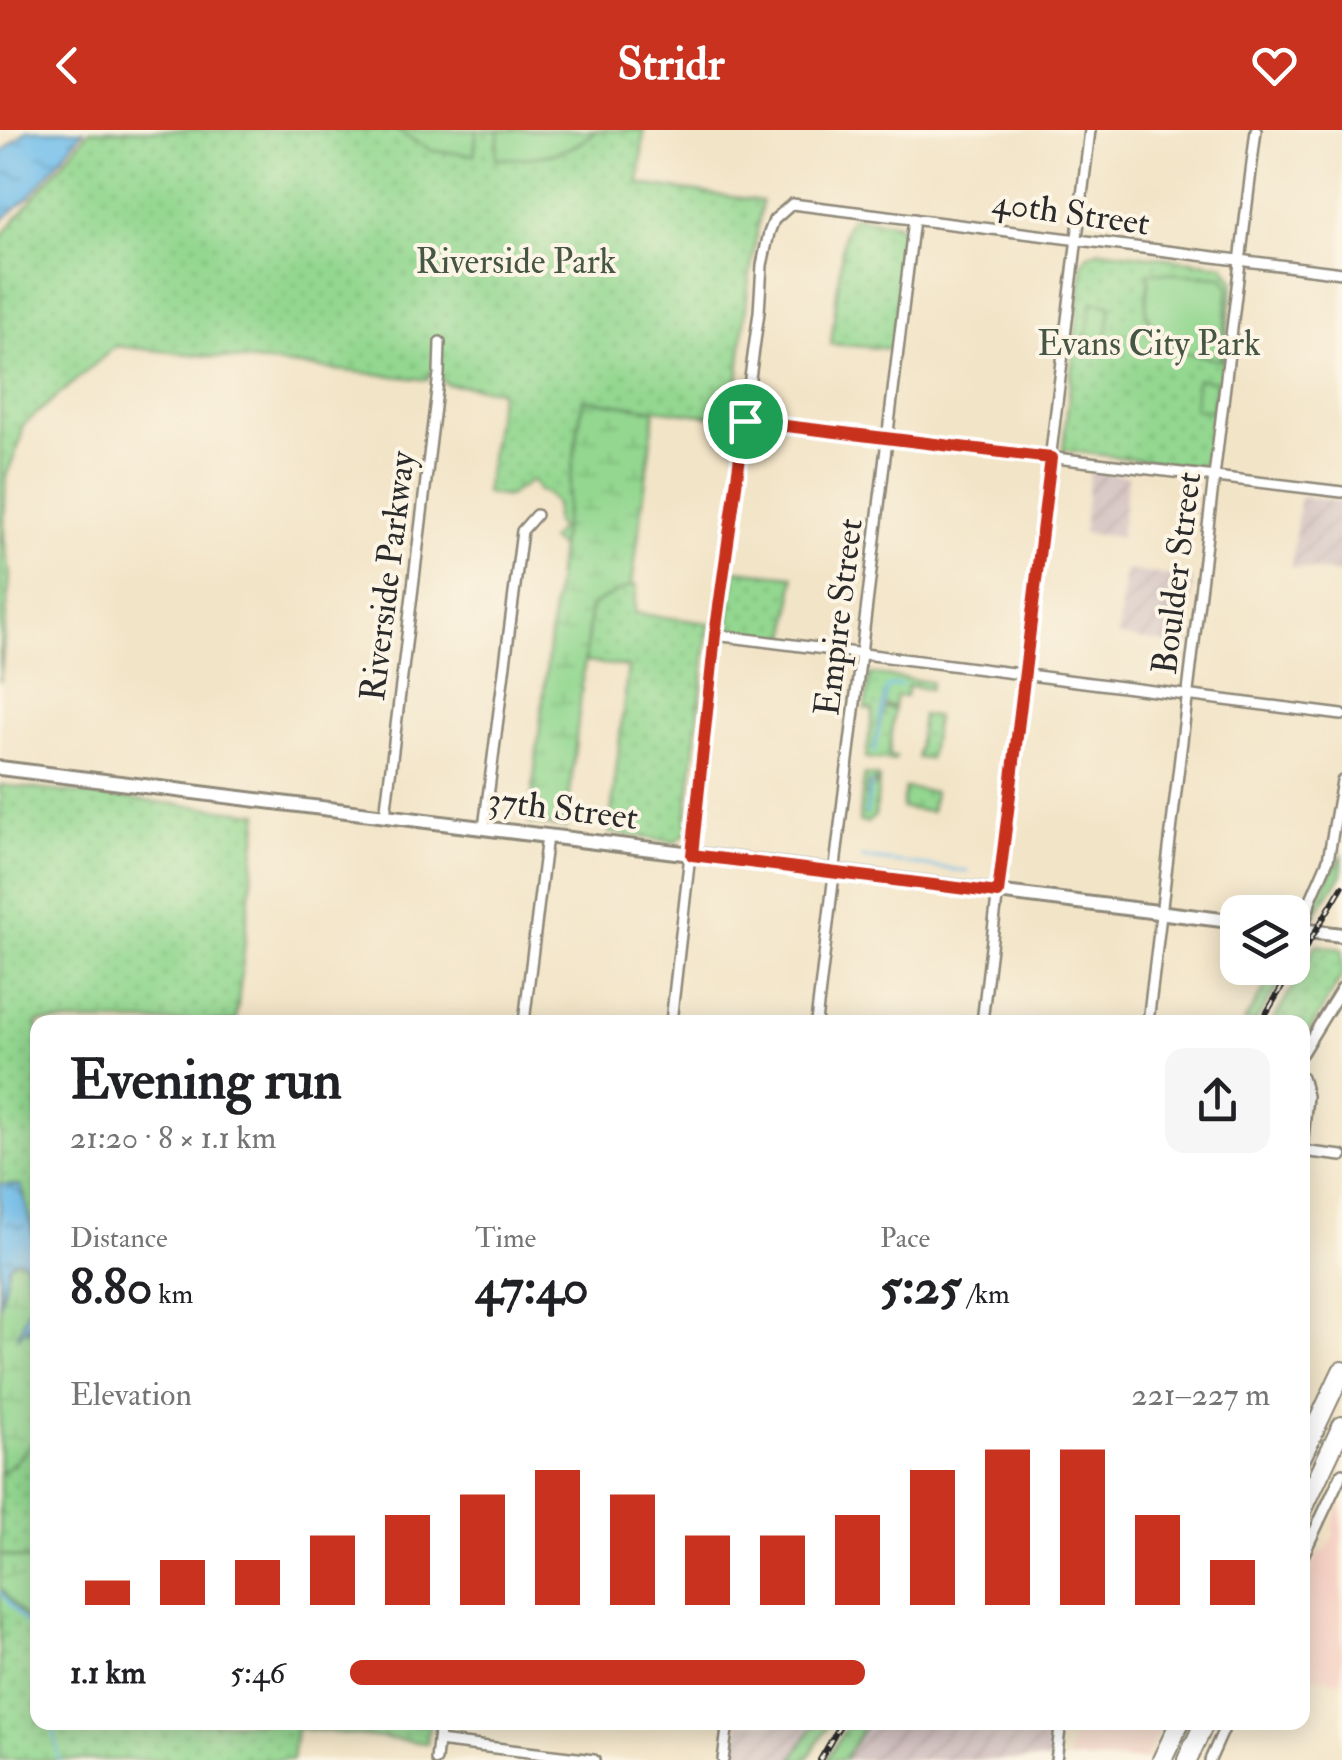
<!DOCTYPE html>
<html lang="en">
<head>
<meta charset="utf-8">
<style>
  :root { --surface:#fff; --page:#f6f6f6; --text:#202124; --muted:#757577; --accent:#c8321e }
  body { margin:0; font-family:"IM FELL Double Pica",serif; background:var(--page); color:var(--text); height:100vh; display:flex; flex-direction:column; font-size:38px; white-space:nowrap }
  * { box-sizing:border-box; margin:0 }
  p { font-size:32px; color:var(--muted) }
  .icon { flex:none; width:55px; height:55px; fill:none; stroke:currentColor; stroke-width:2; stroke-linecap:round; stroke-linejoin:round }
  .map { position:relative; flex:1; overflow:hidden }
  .details { position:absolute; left:30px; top:885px; width:1280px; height:715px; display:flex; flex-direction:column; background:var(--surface); border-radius:20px; box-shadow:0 5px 25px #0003 }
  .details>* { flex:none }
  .tools { position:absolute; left:1220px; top:765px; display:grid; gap:20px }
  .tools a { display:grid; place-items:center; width:90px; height:90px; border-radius:20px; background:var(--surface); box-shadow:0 5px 25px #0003; font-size:50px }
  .pin { position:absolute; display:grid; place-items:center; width:85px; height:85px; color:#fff; margin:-42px; border:5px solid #fff; border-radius:50%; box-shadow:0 2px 10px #0007 }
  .round { display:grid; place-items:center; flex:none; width:105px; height:105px; border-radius:20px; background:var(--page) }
  .summary { display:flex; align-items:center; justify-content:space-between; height:170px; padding:0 40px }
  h1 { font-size:55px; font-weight:700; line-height:75px }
  .stats { display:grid; grid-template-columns:repeat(3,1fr); gap:15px; height:170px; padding:10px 40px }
  .stats div { display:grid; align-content:center }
  .stats b { font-size:50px; font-weight:700 }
  .stats small { font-size:28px; font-weight:400 }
  .stats p { font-size:28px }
  .chart { height:280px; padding:20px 40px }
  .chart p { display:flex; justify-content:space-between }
  .chart svg { width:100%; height:180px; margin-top:10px; stroke:var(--accent); stroke-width:6 }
  ul { padding:0 40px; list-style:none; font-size:32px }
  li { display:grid; grid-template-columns:160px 120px 1fr; align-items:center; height:75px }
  li i { height:25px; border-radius:12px; background:var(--accent) }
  header { display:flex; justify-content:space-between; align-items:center; height:130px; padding:0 40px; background:var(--accent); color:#fff; font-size:45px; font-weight:700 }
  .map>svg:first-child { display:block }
  .built { fill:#f6d1c5 }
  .industrial { fill:url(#industrial-furrows) }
  .grass { fill:url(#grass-dots); stroke:#5f815e; stroke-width:2.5 }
  .wetland { fill:url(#wetland-marsh); stroke:#5f815e; stroke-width:2.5 }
  .garden { fill:#93d790; stroke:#5f815e; stroke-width:2.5 }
  .water { fill:url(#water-ripples); stroke:#4e748b; stroke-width:2.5 }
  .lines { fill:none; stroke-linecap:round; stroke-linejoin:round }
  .stream { stroke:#71beeb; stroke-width:2.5 }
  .street-casing { stroke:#8e8879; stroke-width:14 }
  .secondary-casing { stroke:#8e8879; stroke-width:18 }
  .highway-casing { stroke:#8e8879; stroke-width:22 }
  .street { stroke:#fff; stroke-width:9 }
  .secondary { stroke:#fff; stroke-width:12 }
  .highway { stroke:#fff; stroke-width:18 }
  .rail-casing { stroke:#2b2b2b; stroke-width:6 }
  .rail { stroke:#fcf5e5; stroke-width:2.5; stroke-dasharray:8; stroke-linecap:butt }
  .route-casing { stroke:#fff; stroke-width:20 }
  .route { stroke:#c8321e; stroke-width:12 }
  .labels { text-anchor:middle; stroke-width:8; stroke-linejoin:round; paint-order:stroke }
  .street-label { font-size:35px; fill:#2b2b2b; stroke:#fcf5e5 }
  .park-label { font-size:35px; fill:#455644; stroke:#fcf5e5 }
</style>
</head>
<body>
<header><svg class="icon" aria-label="back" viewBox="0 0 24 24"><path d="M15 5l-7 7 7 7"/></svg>Stridr<svg class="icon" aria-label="heart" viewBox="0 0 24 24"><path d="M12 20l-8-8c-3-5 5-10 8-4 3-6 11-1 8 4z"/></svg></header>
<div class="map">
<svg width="1342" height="1630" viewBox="0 0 1342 1630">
  <defs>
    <pattern id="industrial-furrows" width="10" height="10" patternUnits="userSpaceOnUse" patternTransform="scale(2.5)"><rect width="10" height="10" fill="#d1bfbf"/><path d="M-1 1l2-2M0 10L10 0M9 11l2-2" fill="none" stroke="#b4a4a4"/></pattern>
    <pattern id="grass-dots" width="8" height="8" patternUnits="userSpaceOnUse" patternTransform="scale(2.5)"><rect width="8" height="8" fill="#93d790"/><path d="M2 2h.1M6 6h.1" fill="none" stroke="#7fb97c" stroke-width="1.8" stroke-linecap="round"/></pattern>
    <pattern id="wetland-marsh" width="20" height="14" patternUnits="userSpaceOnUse" patternTransform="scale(2.5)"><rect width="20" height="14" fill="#93d790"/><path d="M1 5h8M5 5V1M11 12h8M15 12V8" fill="none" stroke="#7fb97c"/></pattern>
    <pattern id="water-ripples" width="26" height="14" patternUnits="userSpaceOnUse" patternTransform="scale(2.5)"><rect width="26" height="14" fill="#71beeb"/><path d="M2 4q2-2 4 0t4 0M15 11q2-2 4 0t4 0" fill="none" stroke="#5d9bbf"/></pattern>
  </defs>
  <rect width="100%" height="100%" fill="#fcf5e5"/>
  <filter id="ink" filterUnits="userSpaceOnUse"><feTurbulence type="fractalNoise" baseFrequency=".01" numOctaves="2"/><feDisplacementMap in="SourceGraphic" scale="20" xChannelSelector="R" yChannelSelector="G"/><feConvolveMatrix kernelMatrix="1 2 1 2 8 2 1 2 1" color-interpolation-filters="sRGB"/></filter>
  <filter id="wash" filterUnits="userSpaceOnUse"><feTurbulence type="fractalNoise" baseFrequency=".0048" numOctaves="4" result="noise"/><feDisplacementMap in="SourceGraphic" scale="40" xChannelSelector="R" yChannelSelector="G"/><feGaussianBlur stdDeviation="2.25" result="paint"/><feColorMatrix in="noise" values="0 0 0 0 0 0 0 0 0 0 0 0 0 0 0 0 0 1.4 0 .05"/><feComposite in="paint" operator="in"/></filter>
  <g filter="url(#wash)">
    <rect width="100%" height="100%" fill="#f2e4c7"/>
    <!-- built -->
    <g class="built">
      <path d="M1342,1371V1551L1303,1545L1302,1457L1319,1421L1325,1423L1335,1403L1332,1399L1333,1392Z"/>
      <path d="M1074,1593V1592L1162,1593L1144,1630H1069Z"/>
    </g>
    <!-- industrial -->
    <g class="industrial">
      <path d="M1090,341L1128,346L1120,407L1083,403Z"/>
      <path d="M1300,367L1342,372V444L1291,437Z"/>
      <path d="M1125,440L1193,449L1188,516L1118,506Z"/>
      <path d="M739,1593V1592L815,1593L792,1630H734Z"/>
      <path d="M866,1593V1592L1053,1593L1048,1630H844Z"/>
    </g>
    <!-- grass -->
    <g class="grass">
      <path d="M90,0H644L639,54L762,71L748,158L734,289L583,270L560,418L550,410L560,398L555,393V374L546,363L539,361L532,350L507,367L485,363L500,260L447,254L430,242L428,250L116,216L22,296L21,310L6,346L4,407L10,446L0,552V108Z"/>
      <path d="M851,87L897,94L906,103L892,219L831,214L844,103Z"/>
      <path d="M1100,120L1224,135L1234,151L1211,322L1205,334L1194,337L1063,320L1083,131L1089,124Z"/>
      <path d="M735,440L794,446L788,510L728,502Z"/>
      <path d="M632,455L637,456L634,483L709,493L685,704L676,712L609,703L628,537L585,532L591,475Z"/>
      <path d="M870,544L931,552L930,559L908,556L906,567L896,566L894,577L884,575L885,563L873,621L884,578L894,579L889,626L896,627L894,631L866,628L873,580L865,579Z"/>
      <path d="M922,585L936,587L929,629L917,628Z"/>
      <path d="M864,645L879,647V651L868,653L866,685L870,659L879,652L875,686L867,693L859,692Z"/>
      <path d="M0,655L259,683L236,892H38V1592L429,1593L427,1613L296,1598L292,1630H0Z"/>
      <path d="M905,658L934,662L931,682L902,678Z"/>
      <path d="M1342,725V744L1315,784L1316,770Z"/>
      <path d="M1316,815L1342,819V846L1303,912L1302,892H1273Z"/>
      <path d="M1277,838H1290L1255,892H1244Z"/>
      <path d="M849,1592L866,1593L844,1630H826Z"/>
      <path d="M815,1593H830L807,1630H792Z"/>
    </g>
    <!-- wetland -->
    <g class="wetland">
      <path d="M583,269L655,280L632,455L591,475L566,698L529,693L560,418Z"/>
      <path d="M0,1054L21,1056L34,1101L38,1102L37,1306L16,1331L0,1344Z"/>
      <path d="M0,1425L35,1431L37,1426V1516L34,1499L0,1458Z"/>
    </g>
    <!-- garden -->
    <g class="garden">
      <path d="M395,0H477L474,25L433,21Z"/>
      <path d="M499,0H597C569,26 533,29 496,29Z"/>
      <path d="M1149,142L1222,147L1229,156L1221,230L1186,223L1155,206L1146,181Z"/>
      <path d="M1092,172L1111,175L1106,211L1087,208Z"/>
      <path d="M1197,249L1216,251L1213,281L1194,279Z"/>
    </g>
    <!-- water -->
    <g class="water">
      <path d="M27,0H84L32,64L0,92V24Z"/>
      <path d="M0,1054L21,1056C34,1103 49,1156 29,1202L28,1196L17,1208L32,1169L24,1131L17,1129L9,1134L0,1176Z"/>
    </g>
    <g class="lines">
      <!-- stream -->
      <g class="stream">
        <path d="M874,621L886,560L890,556L902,555"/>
        <path d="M866,684L871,653"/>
        <path d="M861,728L967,741"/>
        <path d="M0,1462L31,1500L38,1529"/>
        <path d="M53,1592L59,1630"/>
      </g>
    </g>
  </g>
  <g filter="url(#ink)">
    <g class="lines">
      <defs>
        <g id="street">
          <path d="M745,291L1342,362"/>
          <path d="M715,505L1342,585"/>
          <path d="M385,686L439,244L440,212"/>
          <path d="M484,698L522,401L536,385"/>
          <path d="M1303,800L1311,769L1328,730L1342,651"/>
          <path d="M524,892L547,706"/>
          <path d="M671,892L715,505L759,182L762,135L769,103L774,90L792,74L1342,143"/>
          <path d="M816,892L914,89"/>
          <path d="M982,892L1090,0"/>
          <path d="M1148,892L1256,0"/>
          <path d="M1302,923L1342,858"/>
          <path d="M1302,947L1307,966L1302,1021"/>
          <path d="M1302,1021L1342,1026"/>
          <path d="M1302,1428L1342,1343"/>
          <path d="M438,1611L594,1630"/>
          <path d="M436,1630L440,1592"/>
          <path d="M723,1630L728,1592"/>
          <path d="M1056,1630L1061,1592"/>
          <path d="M1210,1630L1227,1592"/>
        </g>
        <g id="secondary">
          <path d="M0,638L1238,792"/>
          <path d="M1292,799L1342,805"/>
        </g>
        <g id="highway">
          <path d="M1302,1326L1342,1241"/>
          <path d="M1302,1381L1342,1296"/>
          <path d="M1162,1630L1180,1592"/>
          <path d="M1187,1630L1205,1592"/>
        </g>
      </defs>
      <!-- street casing -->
      <use href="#street" class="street-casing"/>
      <!-- secondary casing -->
      <use href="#secondary" class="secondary-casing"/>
      <!-- highway casing -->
      <use href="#highway" class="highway-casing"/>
      <!-- street -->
      <use href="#street" class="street"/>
      <!-- secondary -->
      <use href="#secondary" class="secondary"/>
      <!-- highway -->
      <use href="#highway" class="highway"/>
      <defs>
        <g id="rail">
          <path d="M1261,892L1342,757"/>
          <path d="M820,1630L842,1592"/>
        </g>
      </defs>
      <!-- rail casing -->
      <use href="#rail" class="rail-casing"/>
      <!-- rail -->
      <use href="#rail" class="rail"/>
    </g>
  </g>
  <g class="lines" filter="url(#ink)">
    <defs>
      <path id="route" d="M745,291L1051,328L998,763L692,725L715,505Z"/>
    </defs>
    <!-- route casing -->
    <use href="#route" class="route-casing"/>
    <!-- route -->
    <use href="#route" class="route"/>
  </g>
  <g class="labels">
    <!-- street labels -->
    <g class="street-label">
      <text transform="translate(1071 82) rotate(8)" y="12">40th Street</text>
      <text transform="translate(1176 443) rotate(-83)" y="12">Boulder Street</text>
      <text transform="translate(387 446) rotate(-83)" y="12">Riverside Parkway</text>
      <text transform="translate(838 487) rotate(-83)" y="12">Empire Street</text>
      <text transform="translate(563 678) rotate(7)" y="12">37th Street</text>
    </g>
    <!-- park labels -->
    <g class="park-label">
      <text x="516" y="143">Riverside Park</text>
      <text x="1149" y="225">Evans City Park</text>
    </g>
  </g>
</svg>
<div class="tools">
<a><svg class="icon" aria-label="layers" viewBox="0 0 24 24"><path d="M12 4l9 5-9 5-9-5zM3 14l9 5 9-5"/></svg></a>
</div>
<div class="pin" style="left:745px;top:291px;background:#1e9e55"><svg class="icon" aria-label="arrive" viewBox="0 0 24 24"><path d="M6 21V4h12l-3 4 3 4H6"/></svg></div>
<section class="details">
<div class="summary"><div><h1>Evening run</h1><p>21:20 · 8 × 1.1 km</p></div><a class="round"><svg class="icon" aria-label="share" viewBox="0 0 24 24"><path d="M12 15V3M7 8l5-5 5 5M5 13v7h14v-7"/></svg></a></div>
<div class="stats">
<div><p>Distance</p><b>8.80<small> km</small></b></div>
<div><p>Time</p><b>47:40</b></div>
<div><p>Pace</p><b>5:25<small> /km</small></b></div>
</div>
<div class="chart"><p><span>Elevation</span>221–227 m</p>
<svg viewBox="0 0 160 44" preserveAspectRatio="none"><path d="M5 44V38M15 44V33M25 44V33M35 44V27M45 44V22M55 44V17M65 44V11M75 44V17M85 44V27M95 44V27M105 44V22M115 44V11M125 44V6M135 44V6M145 44V22M155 44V33"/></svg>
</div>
<ul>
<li><b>1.1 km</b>5:46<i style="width:56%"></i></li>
</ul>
</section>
</div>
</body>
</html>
